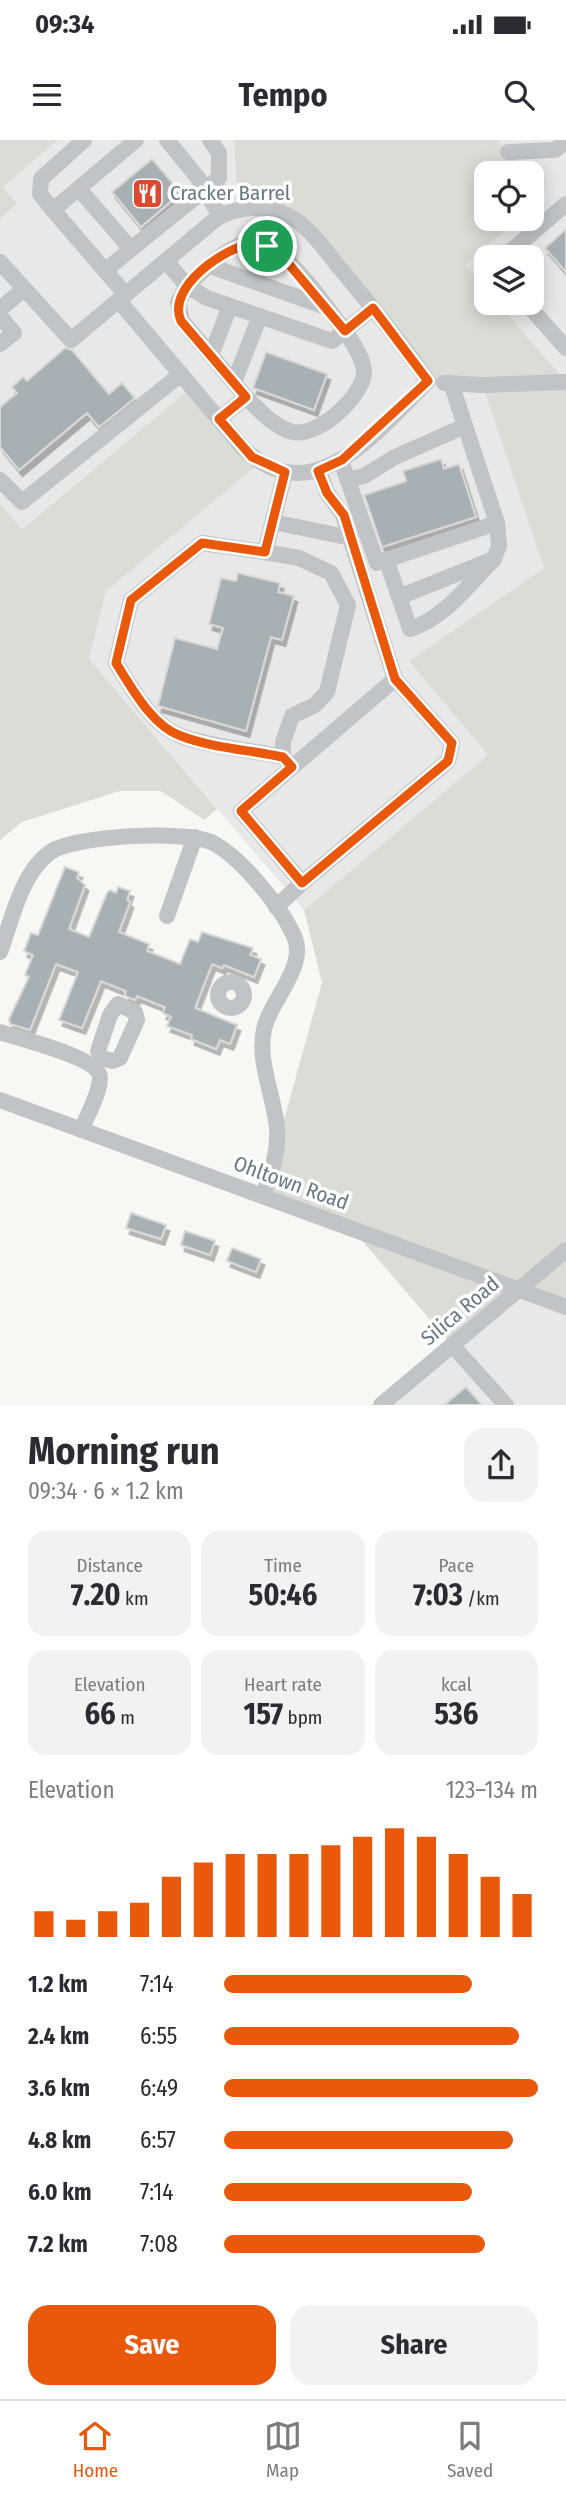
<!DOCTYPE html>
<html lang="en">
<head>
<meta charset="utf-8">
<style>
  :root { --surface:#fff; --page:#f2f2f3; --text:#2b2b33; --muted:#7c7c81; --line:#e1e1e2; --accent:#ea580c }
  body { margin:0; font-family:"Fira Sans Condensed",sans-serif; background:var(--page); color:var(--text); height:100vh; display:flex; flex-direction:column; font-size:26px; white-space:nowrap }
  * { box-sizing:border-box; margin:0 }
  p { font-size:23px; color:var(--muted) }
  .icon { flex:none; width:38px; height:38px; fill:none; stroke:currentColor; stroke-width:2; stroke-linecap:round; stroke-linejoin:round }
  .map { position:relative; height:1265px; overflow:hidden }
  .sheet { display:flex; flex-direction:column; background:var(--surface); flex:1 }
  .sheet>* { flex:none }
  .tools { position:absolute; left:474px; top:21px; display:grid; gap:14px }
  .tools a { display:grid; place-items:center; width:70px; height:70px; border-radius:14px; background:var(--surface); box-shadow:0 4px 18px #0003; font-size:35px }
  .pin { position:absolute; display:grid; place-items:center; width:60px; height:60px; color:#fff; margin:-30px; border:4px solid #fff; border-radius:50%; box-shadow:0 2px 7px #0007 }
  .round { display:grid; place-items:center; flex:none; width:74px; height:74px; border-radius:21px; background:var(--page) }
  .summary { display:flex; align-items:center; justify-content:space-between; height:119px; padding:0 28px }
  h1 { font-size:38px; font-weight:700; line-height:52px }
  .figures { display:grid; grid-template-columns:repeat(3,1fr); gap:10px; height:119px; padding:7px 28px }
  .figures div { display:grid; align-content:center; border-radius:18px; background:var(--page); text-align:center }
  .figures b { font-size:30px; font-weight:700 }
  .figures small { font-size:19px; font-weight:400 }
  .figures p { font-size:19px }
  .chart { height:196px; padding:14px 28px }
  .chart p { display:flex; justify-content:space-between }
  .chart svg { width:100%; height:126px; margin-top:7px; stroke:var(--accent); stroke-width:6 }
  .action { display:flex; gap:14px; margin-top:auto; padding:14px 28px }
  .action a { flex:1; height:80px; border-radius:21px; background:var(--accent); color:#fff; font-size:28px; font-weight:700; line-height:80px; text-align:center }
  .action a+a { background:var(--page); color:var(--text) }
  ul { padding:0 28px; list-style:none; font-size:23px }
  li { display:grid; grid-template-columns:112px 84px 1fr; align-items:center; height:52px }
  li i { height:18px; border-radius:9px; background:var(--accent) }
  .status { display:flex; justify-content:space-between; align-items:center; height:49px; padding:0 35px; background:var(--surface); direction:ltr }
  .status svg { height:19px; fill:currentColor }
  header { display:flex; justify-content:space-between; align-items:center; height:91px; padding:0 28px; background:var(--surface); font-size:32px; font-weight:700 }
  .tab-bar { display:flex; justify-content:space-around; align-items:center; height:98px; border-top:2px solid var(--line); background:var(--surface); font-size:19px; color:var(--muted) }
  .tab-bar a { display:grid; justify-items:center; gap:4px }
  .tab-bar .current { color:var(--accent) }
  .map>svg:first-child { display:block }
  .built { fill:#e7e8e7 }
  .green { fill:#d9ddd5 }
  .building { fill:#a7b0b4; stroke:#d8d8d6; stroke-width:2; filter:url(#shadow) }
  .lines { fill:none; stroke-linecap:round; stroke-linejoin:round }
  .minor { stroke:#c0c4c7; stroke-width:16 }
  .route-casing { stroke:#fff; stroke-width:14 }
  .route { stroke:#ea580c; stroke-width:9 }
  .labels { text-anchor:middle; stroke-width:7; stroke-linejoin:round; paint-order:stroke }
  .poi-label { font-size:21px; fill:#677983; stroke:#fff; text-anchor:start }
  .street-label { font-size:21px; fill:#677983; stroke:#fff }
</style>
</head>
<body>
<div class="status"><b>09:34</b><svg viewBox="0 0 49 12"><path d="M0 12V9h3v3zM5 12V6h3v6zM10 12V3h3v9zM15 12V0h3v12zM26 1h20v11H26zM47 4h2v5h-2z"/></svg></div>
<header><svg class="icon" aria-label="menu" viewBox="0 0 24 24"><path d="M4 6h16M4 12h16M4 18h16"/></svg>Tempo<svg class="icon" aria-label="search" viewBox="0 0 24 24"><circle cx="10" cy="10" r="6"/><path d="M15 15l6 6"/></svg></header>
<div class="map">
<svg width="566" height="1265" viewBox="0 0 566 1265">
  <defs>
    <filter id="shadow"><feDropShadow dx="3.5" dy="6" stdDeviation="0" flood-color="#0004"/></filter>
  </defs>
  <rect width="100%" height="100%" fill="#f7f7f4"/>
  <!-- built -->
  <g class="built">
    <path d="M58,0H234L238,69L288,76L483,245L544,428L409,521L488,615L304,770L89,519L106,451L260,323L191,248L21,389L0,364V79L17,64L3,47Z"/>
    <path d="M498,0H566V242L498,163H532V117H486V150L465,125L519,79H532V68L546,56L532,39V33H527Z"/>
    <path d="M518,1150L566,1167V1265H381Z"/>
  </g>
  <!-- green -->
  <g class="green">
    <path d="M0,0H58L3,47L17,64L0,79Z"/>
    <path d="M234,0H498L527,33H486V79H519L465,125L486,150V163H498L566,242V1167L518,1150L452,1205L351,1088L263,1055L322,843L304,770L488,615L409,521L544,428L483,246L428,241L303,86L238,69Z"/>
    <path d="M192,247L260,323L106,451L89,519L217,669L204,680L161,651H120L22,682L0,700V364L22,389Z"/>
  </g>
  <!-- building -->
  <g class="building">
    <path d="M152,19L181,53L141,87L112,52Z"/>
    <path d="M566,89V132L545,108Z"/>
    <path d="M65,208L72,210L109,254L122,243L135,258L99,287L87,273L19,330L0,307V267L17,253L12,247L23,237L27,241Z"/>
    <path d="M266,212L327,234L314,270L253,248Z"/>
    <path d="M441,319L444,329L459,324L476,377L382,407L364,355L406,341L403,331Z"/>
    <path d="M238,433L280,443L278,452L294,456L282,500L271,497L246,591L158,566L175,498L217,509L223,488L209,484L221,438L236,441Z"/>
    <path d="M65,727L79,732L77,738L85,745L69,789L89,797L107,753L110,750L116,753L118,747L130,751L127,760L130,762L119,792L149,804L147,811L180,824L190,799L198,802L202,792L253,808L250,815L261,819L254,837L224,825L222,828L212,824L195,868L237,885L230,904L220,900L216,909L191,899L192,895L167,886L171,877L163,873L165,867L137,856L135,860L125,856L126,851L101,841L82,888L59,880L78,832L56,824L30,890L10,884L9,879L29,837L25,835L33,815L24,811L31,793L38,795Z"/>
    <path d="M131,1073L166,1085L161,1099L126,1088Z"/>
    <path d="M185,1091L215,1101L210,1115L181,1105Z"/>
    <path d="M232,1108L261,1119L256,1132L227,1121Z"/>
    <path d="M466,1247L482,1265H444Z"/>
  </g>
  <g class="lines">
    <!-- minor -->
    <g class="minor">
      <path d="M167,0L198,38L220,76"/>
      <path d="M508,12L555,10L566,1"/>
      <path d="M79,49L131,109L105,131"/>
      <path d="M53,70L40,54L41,39L84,0"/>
      <path d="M131,109L219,38V13L210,0"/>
      <path d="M504,117L566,64"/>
      <path d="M166,121L187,146C202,132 219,114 238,106C280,90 322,163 345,191L332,201L207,158L187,146L178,162L182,181L246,257"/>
      <path d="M0,122L71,200L217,78C240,65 266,65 289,76C310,87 324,109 338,126C370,164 400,201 428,241"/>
      <path d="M210,126L323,166"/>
      <path d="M126,155L53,70L136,0"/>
      <path d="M119,161L244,309C314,375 379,289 428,241"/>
      <path d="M526,163L566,208"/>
      <path d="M0,169L24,149"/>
      <path d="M0,176L14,193L0,204"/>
      <path d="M211,215L230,166"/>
      <path d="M234,242L260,176"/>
      <path d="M444,243L483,245L566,242"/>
      <path d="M219,279L246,257C258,269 275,288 293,292C317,298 366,255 364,230C362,216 352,202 345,191L373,168"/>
      <path d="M341,321L377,423L497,383L451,243"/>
      <path d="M319,331L327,353L343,375L395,539L241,671L302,743L448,621L452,603L395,539"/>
      <path d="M285,333L265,412L202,403L131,460L116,523C131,547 152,586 181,596C210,607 252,610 283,617L292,627"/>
      <path d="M0,340L22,362L181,234"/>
      <path d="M348,340L364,336L395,317L465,286"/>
      <path d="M273,382L351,398"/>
      <path d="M265,412L299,418L331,433L348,465L327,552L315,565L292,576L283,602V617"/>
      <path d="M386,419L410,489C445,478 469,444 494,419"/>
      <path d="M399,457L494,419L499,406L497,383"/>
      <path d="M276,767L302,743"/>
      <path d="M167,776L195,697"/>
      <path d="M0,812C12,780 21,734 49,713C72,695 190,689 215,704C243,720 281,767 294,796C308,827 270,860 264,889C257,922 274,955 277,988C279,1012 271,1033 263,1055"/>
      <circle cx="231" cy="855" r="13"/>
      <path d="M118,864L135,872L137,880L120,918L113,921L102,918L98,911L110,875Z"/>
      <path d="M0,892C19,899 100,917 100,938C100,953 87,975 82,989"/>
      <path d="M0,960L566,1167"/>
      <path d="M452,1205L506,1265"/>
      <path d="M381,1265L566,1110"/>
    </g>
  </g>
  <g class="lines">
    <defs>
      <path id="route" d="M253,103L277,110L345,191L373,168L428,241L342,320L318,331L327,353L344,375L395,539L452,603L448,621L302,743L241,671L292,627L283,617C251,610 212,608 181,596C152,586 131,547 116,523L131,460L202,403L265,412L285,332L252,317L219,279L246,257L181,181C166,147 224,108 253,103Z"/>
    </defs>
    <!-- route casing -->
    <use href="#route" class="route-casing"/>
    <!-- route -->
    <use href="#route" class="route"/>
  </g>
  <!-- icons -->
  <defs>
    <symbol id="restaurant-square" viewBox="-11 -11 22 22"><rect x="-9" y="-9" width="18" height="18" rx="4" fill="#db4930" stroke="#fff"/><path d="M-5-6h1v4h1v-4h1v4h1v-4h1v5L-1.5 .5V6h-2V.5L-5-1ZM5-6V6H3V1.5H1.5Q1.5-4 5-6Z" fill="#fff"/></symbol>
  </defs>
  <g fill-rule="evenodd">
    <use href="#restaurant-square" x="130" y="36" width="35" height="35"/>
  </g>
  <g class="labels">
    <!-- poi labels -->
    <g class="poi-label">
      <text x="170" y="60">Cracker Barrel</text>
    </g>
    <!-- street labels -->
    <g class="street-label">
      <text transform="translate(291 1043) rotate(20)" y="7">Ohltown Road</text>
      <text transform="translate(460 1171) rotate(-40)" y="7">Silica Road</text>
    </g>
  </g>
</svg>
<div class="tools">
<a><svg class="icon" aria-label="locate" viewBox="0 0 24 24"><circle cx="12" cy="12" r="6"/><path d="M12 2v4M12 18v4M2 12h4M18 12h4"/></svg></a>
<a><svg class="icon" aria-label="layers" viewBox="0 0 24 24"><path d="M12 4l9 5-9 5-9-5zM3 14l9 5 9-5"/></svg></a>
</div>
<div class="pin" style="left:267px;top:106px;background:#1e9e55"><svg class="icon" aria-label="arrive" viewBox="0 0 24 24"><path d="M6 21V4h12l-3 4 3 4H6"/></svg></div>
</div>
<section class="sheet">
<div class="summary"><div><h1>Morning run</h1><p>09:34 · 6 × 1.2 km</p></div><a class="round"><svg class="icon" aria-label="share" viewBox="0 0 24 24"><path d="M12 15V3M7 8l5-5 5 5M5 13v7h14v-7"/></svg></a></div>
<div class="figures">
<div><p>Distance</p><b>7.20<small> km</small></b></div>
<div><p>Time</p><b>50:46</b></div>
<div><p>Pace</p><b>7:03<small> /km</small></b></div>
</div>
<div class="figures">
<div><p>Elevation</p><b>66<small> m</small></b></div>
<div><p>Heart rate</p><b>157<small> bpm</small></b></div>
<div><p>kcal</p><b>536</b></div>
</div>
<div class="chart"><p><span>Elevation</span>123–134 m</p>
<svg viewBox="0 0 160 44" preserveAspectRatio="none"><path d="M5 44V35M15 44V38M25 44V35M35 44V32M45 44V23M55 44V18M65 44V15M75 44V15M85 44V15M95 44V12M105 44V9M115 44V6M125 44V9M135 44V15M145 44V23M155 44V29"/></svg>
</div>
<ul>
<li><b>1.2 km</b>7:14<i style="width:79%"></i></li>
<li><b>2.4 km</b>6:55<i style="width:94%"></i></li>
<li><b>3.6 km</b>6:49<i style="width:100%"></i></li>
<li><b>4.8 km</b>6:57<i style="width:92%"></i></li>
<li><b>6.0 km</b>7:14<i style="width:79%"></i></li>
<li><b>7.2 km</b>7:08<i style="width:83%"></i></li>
</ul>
<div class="action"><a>Save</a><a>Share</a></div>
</section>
<nav class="tab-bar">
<a class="current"><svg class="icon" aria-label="home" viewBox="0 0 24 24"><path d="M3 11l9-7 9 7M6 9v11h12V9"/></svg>Home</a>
<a><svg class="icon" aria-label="map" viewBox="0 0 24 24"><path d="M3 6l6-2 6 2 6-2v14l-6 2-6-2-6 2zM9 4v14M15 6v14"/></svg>Map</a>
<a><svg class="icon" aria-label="saved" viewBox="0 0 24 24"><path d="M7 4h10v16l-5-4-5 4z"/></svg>Saved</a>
</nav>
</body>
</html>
